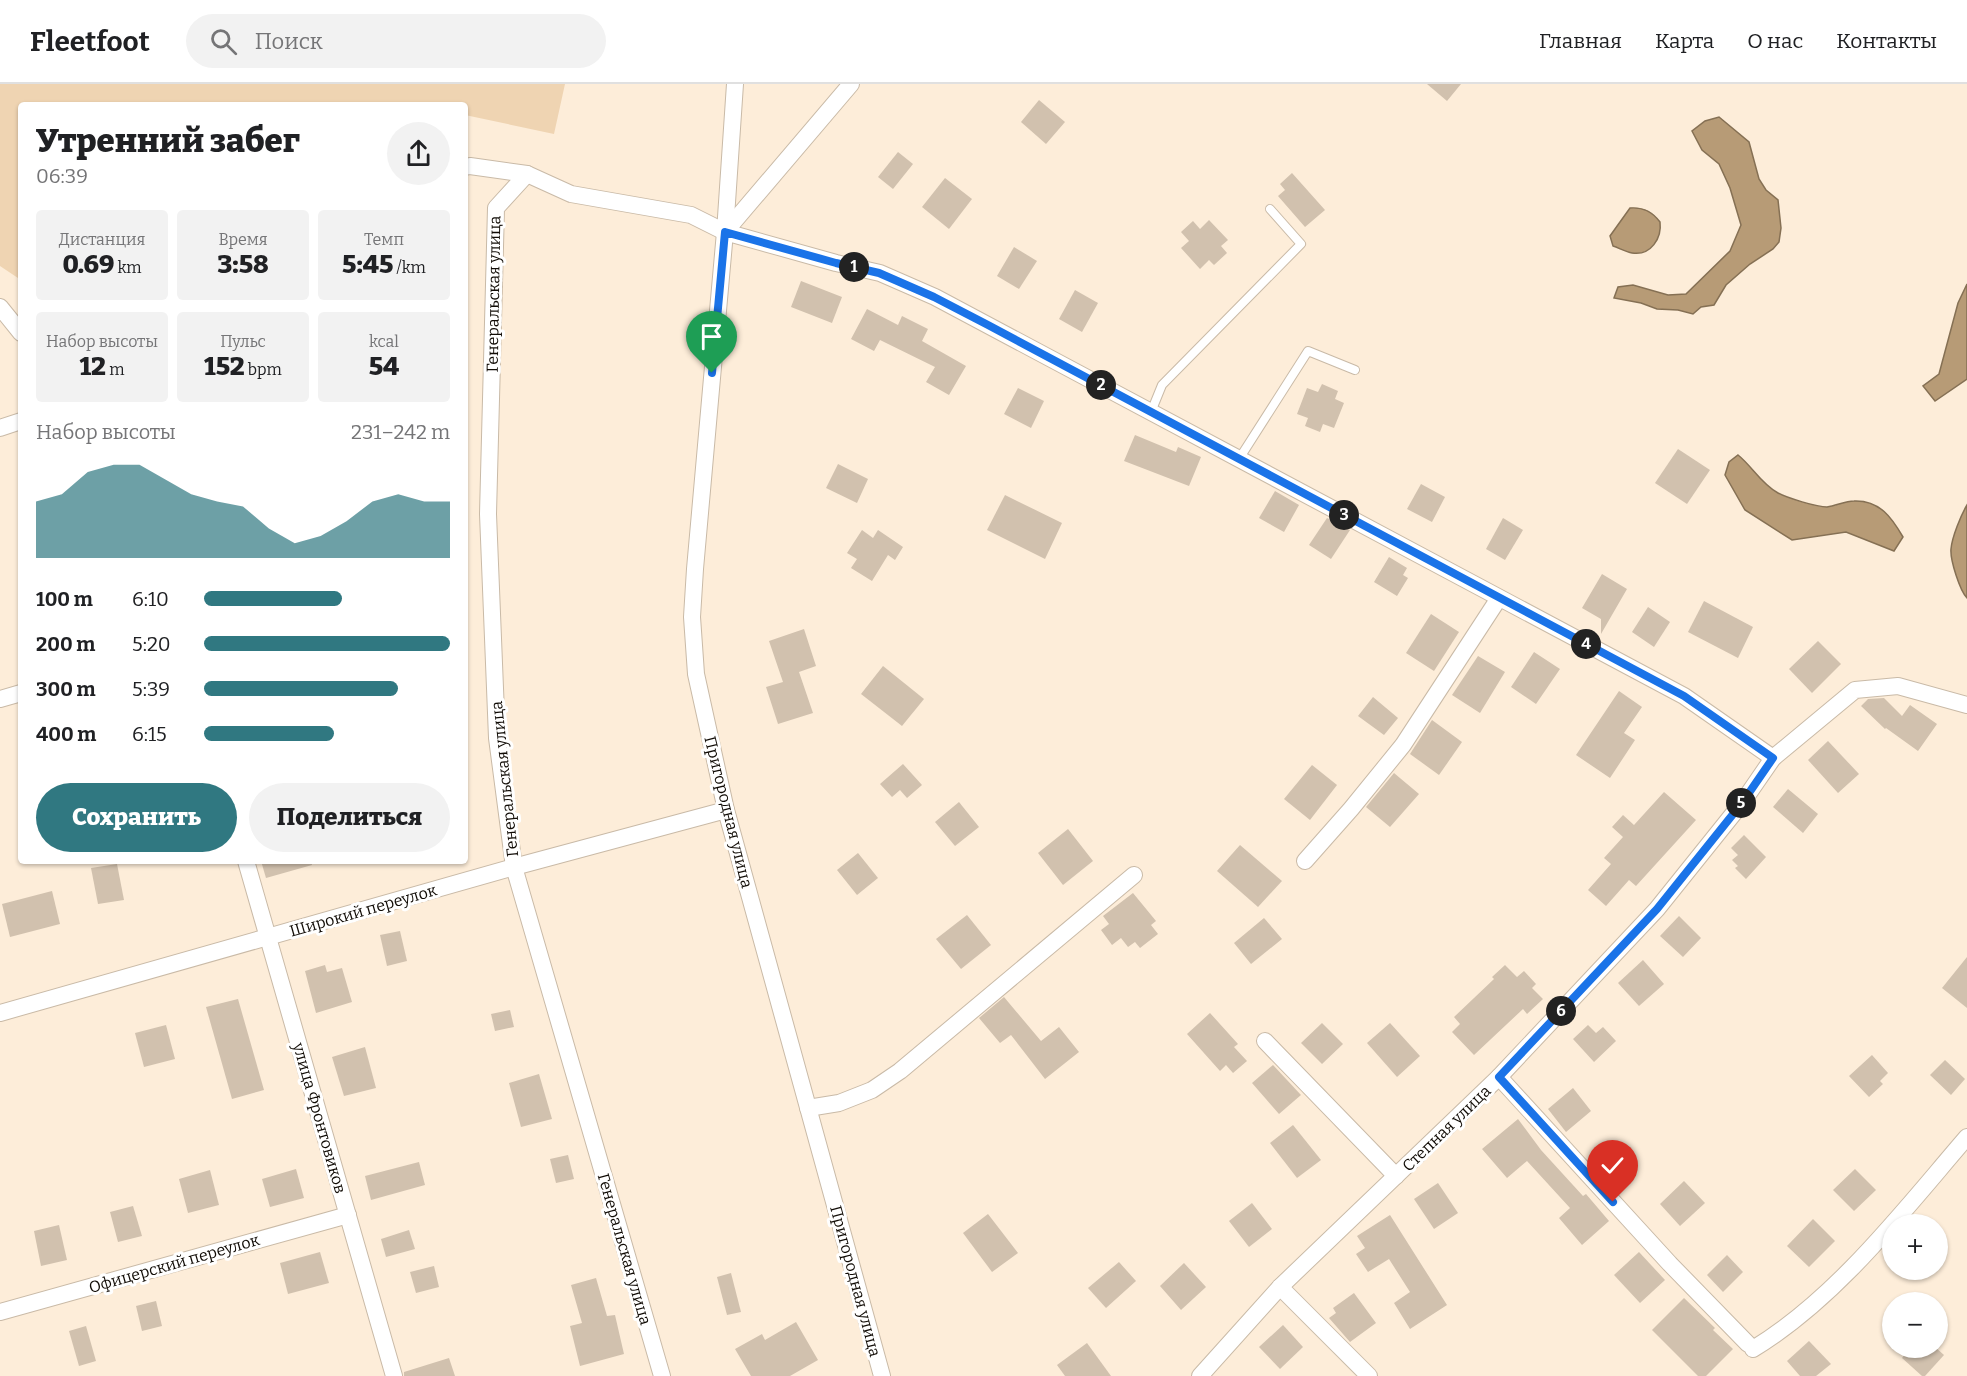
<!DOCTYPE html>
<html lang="ru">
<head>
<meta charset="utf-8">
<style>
  :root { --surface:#fff; --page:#f2f2f2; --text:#202124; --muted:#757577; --line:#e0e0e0; --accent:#307881 }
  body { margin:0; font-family:Bitter,serif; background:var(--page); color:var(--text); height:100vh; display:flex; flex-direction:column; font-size:22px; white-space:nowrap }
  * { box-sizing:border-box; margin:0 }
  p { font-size:20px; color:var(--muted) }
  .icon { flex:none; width:33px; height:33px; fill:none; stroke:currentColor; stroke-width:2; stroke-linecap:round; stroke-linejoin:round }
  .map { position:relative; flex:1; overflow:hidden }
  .drawer { position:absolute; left:18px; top:18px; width:450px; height:762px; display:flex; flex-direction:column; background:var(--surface); border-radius:6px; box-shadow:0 2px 4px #0004 }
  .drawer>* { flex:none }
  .controls { position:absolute; left:1882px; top:1130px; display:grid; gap:12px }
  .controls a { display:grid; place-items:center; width:66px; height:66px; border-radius:50%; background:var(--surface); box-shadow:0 2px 4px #0004; font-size:30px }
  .pin { position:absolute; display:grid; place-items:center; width:51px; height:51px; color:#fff; margin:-62px -26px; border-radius:50% 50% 50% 0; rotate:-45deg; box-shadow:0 0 6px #0007 }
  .pin .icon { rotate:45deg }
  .km { position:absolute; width:30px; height:30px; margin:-15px; border-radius:50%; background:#222; color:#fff; font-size:16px; line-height:30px; text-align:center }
  .round { display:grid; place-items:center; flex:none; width:63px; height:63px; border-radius:32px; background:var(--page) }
  .overview { display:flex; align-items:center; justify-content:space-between; height:102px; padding:0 18px }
  h1 { font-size:33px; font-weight:800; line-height:45px }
  .figures { display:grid; grid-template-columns:repeat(3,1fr); gap:9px; height:102px; padding:6px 18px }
  .figures div { display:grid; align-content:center; border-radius:6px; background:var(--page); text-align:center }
  .figures b { font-size:26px; font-weight:800 }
  .figures small { font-size:16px; font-weight:400 }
  .figures p { font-size:16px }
  .chart { height:168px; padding:12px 18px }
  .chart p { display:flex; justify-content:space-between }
  .chart svg { width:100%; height:108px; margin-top:6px; fill:var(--accent); opacity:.7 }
  .primary-button { display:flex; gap:12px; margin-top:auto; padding:12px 18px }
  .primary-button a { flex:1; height:69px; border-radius:36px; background:var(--accent); color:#fff; font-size:24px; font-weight:800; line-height:69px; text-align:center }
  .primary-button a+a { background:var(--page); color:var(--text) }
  ul { padding:0 18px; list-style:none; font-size:20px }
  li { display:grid; grid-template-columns:96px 72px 1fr; align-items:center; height:45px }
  li i { height:15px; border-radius:8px; background:var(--accent) }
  header { display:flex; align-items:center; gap:36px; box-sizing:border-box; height:84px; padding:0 30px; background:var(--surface); border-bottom:2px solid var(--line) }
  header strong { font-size:28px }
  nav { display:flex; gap:33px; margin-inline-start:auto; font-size:21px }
  .search { width:420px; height:54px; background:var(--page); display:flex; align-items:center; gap:15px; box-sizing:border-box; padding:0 21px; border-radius:33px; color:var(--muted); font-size:22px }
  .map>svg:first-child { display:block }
  .green { fill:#efd4b2 }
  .water { fill:#b79b76; stroke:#857054; stroke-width:1.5 }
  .building { fill:#d1c1ae }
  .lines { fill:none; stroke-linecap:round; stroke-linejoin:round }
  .lane-casing { stroke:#c9baa7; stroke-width:10 }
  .street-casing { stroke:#c9baa7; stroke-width:18 }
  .lane { stroke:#fff; stroke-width:8 }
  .street { stroke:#fff; stroke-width:16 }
  .route-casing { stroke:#fff; stroke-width:12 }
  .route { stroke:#1a73e8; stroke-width:8 }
  .labels { text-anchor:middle; stroke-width:6; stroke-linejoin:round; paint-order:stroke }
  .street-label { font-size:16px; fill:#100b05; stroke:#fff }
</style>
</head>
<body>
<header>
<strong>Fleetfoot</strong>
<div class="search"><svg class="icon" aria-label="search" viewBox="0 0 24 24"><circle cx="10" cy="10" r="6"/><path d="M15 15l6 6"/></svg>Поиск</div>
<nav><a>Главная</a><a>Карта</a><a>О нас</a><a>Контакты</a></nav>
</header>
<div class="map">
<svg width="1967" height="1292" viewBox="0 0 1967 1292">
  <rect width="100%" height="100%" fill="#fdedd9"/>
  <!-- green -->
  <path class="green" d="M0,0H565L554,50L465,31V21H21V196L0,182Z"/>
  <!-- water -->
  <g class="water">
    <path d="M1719,33L1749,58L1759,95L1766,106L1778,116L1781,144L1779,158L1773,165L1750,180L1726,201L1714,221L1701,223L1693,230L1678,226L1657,225L1641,219L1614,214L1618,203L1633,201L1668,211L1686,210L1730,167L1741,141L1730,104L1719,80L1702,66L1692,47L1705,37Z"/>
    <path d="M1630,124C1643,123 1652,127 1660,138C1662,154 1651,172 1632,169C1626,168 1619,164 1613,162L1610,152Z"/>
    <path d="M1967,200V295L1935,317L1923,302L1939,290L1958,219Z"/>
    <path d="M1738,371C1752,382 1761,400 1778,409C1787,414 1817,423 1827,423C1836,422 1845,417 1854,417C1880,416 1892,434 1903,453L1894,467L1846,448L1792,456L1745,426L1725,391L1729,378Z"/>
    <path d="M1967,421V514C1960,507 1950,476 1951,465C1952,453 1961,431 1967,421Z"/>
  </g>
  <!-- building -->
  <g class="building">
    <path d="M1427,0H1461L1447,17Z"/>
    <path d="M1039,16L1065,38L1046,60L1021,38Z"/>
    <path d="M898,68L913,80L893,105L878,93Z"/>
    <path d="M1292,89L1325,126L1305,143L1278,112L1285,106L1280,100Z"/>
    <path d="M945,94L972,115L949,145L922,123Z"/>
    <path d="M1209,136L1228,156L1221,162L1227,169L1214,181L1209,176L1200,185L1181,164L1189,157L1181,148L1193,137L1200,145Z"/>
    <path d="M1014,163L1037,177L1019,205L997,192Z"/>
    <path d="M801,197L842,213L832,239L791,223Z"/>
    <path d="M1075,206L1098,219L1082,248L1059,235Z"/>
    <path d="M867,225L898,241L902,232L928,245L922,257L966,282L949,311L926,298L935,283L880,256L874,267L851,255Z"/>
    <path d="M1322,300L1338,307L1335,315L1344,319L1334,344L1323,340L1320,348L1305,342L1308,334L1297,330L1307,304L1318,308Z"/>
    <path d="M1018,304L1044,317L1031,344L1004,330Z"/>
    <path d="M1135,351L1176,368L1178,363L1201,373L1189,402L1124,377Z"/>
    <path d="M1678,365L1710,386L1687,420L1655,399Z"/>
    <path d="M838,380L868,395L857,419L826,404Z"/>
    <path d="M1421,400L1445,413L1432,438L1407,425Z"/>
    <path d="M1275,407L1299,421L1284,448L1259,434Z"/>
    <path d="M1005,411L1062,439L1045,475L987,446Z"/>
    <path d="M1327,434L1350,446L1331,475L1309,461Z"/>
    <path d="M1503,434L1523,446L1505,476L1486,465Z"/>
    <path d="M862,446L873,454L878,446L903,463L895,476L888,471L872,497L851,484L857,475L847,469Z"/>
    <path d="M1389,473L1407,484L1403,491L1408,494L1397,512L1374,498Z"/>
    <path d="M1602,490L1627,505L1601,550V535L1582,524Z"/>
    <path d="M1704,517L1753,543L1738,574L1688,548Z"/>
    <path d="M1648,523L1670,538L1654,563L1632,548Z"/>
    <path d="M1431,530L1459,548L1434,587L1406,569Z"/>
    <path d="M804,545L816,582L799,588L813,629L778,640L766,603L783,598L769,557Z"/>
    <path d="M1818,557L1841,580L1812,609L1789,585Z"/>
    <path d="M1534,568L1560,585L1536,620L1511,603Z"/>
    <path d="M1478,572L1505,588L1480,629L1452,611Z"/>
    <path d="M883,582L924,615L902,642L861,610Z"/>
    <path d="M1619,607L1642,623L1624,649L1635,656L1610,694L1576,671Z"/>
    <path d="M1373,613L1398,634L1384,651L1358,632Z"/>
    <path d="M1884,614L1902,632L1910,621L1937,640L1918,667L1886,644L1885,645L1861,622L1868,615Z"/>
    <path d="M1432,636L1462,658L1439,691L1410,670Z"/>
    <path d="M1828,657L1859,690L1838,709L1808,676Z"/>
    <path d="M903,680L922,701L907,714L900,706L892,713L880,700Z"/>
    <path d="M1312,681L1337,701L1310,736L1284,715Z"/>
    <path d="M1394,689L1419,710L1390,743L1366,723Z"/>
    <path d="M1788,705L1818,730L1803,749L1773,723Z"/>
    <path d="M1664,708L1696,736L1636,802L1629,796L1606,822L1588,806L1611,780L1604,774L1623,753L1612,743L1623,731L1634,741Z"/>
    <path d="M959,718L979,743L955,762L935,738Z"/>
    <path d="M1068,745L1093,777L1063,801L1038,769Z"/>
    <path d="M1744,751L1766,773L1746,795L1735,784L1738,782L1732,776L1738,771L1731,764Z"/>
    <path d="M1240,761L1282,797L1258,823L1217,787Z"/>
    <path d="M858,769L878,794L857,811L837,786Z"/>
    <path d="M261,777H311L312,781L266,794Z"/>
    <path d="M117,780L124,816L98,820L91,784Z"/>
    <path d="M52,807L60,840L10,853L2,820Z"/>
    <path d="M1133,809L1156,837L1151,841L1158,850L1140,864L1135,858L1128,863L1121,854L1112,861L1101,846L1109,840L1103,832Z"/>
    <path d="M967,831L991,861L961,885L936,855Z"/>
    <path d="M1679,832L1701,854L1683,873L1660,852Z"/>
    <path d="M1264,834L1282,855L1251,880L1234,859Z"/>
    <path d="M400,847L407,877L387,882L380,851Z"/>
    <path d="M1967,873V924L1942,904Z"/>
    <path d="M1643,876L1664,900L1639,922L1618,899Z"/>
    <path d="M325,881L327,888L342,884L352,918L316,929L305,887Z"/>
    <path d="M1505,881L1517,893L1524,887L1536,900L1532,904L1543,915L1527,930L1523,925L1474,971L1452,948L1460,940L1454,933L1494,895L1492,893Z"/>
    <path d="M1004,913L1041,957L1059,943L1079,968L1045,995L1011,951L1000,959L979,934Z"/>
    <path d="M238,915L264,1006L232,1015L206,923Z"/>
    <path d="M510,926L514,943L495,947L491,930Z"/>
    <path d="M1210,929L1238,960L1234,963L1247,977L1233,989L1226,981L1220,987L1187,950Z"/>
    <path d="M1322,939L1343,960L1322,980L1301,959Z"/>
    <path d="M1390,939L1420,972L1397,993L1367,959Z"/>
    <path d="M166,941L175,975L144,983L135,949Z"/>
    <path d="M1588,941L1596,949L1603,943L1616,957L1594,978L1573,955Z"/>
    <path d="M365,963L376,1004L344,1012L332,973Z"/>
    <path d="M1872,971L1888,989L1880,997L1883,1000L1869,1013L1849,992Z"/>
    <path d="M1945,976L1965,995L1951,1011L1930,991Z"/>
    <path d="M1273,981L1301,1011L1279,1030L1252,999Z"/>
    <path d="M539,990L552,1035L521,1043L509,999Z"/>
    <path d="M1573,1004L1591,1027L1566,1048L1548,1025Z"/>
    <path d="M1518,1035L1541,1066L1583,1112L1586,1110L1609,1137L1582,1161L1559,1134L1570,1124L1527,1077L1507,1094L1482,1065Z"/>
    <path d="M1293,1041L1321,1076L1297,1094L1270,1059Z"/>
    <path d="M568,1071L574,1095L556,1099L550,1075Z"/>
    <path d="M419,1078L425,1101L371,1116L365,1092Z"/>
    <path d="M296,1085L304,1114L270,1123L262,1095Z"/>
    <path d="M1855,1085L1876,1106L1854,1127L1833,1106Z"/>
    <path d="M210,1086L219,1121L188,1129L179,1095Z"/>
    <path d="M1684,1097L1705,1119L1680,1142L1660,1120Z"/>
    <path d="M1438,1099L1458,1129L1434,1145L1414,1115Z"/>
    <path d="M1252,1119L1272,1145L1249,1163L1229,1137Z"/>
    <path d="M133,1122L142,1152L118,1158L110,1128Z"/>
    <path d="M988,1130L1018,1169L992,1188L963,1149Z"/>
    <path d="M1390,1131L1447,1221L1410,1245L1394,1219L1410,1208L1389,1175L1368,1188L1356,1170L1365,1164L1357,1152Z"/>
    <path d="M1813,1135L1835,1157L1809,1183L1787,1162Z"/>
    <path d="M59,1141L67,1176L41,1182L34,1147Z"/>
    <path d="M409,1146L415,1165L386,1173L381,1155Z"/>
    <path d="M320,1168L329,1199L288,1210L280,1179Z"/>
    <path d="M1639,1168L1665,1196L1640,1219L1614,1191Z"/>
    <path d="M1727,1171L1743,1188L1723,1208L1707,1191Z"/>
    <path d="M1119,1178L1136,1197L1106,1224L1088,1204Z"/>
    <path d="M1184,1179L1206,1203L1181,1226L1160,1202Z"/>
    <path d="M434,1182L439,1203L416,1209L410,1188Z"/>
    <path d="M731,1189L741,1228L727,1231L717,1193Z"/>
    <path d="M596,1194L607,1232L615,1231L624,1270L580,1282L570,1242L582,1239L571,1201Z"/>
    <path d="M1354,1209L1376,1239L1350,1258L1329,1234L1336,1229L1333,1224Z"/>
    <path d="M1684,1214L1715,1244L1713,1246L1733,1265L1706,1292H1698L1652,1246Z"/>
    <path d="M156,1217L162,1242L142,1247L136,1222Z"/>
    <path d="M796,1238L818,1276L790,1292H751L735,1265L762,1250L765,1256Z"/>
    <path d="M1283,1241L1303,1263L1280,1285L1259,1263Z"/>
    <path d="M86,1242L96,1277L79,1282L69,1247Z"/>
    <path d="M1809,1257L1831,1280L1816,1292H1800L1787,1277Z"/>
    <path d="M1087,1259L1111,1292H1065L1057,1281Z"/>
    <path d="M1911,1263H1935L1944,1271L1925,1292H1922L1902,1274Z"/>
    <path d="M449,1274L455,1292H404V1288Z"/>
  </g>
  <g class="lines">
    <defs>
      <g id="lane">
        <path d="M1151,328L1162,301L1301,160L1270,125"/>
        <path d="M1239,375L1308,267L1355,286"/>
      </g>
      <g id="street">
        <path d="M735,0L725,148L695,485L692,533L696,590L726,726L882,1292"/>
        <path d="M465,83L470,82L527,90L571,110L691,131L725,148L836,179L880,189L935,213L1684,612L1773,674"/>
        <path d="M527,90L496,124L488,430L497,654L514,783L662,1292"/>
        <path d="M725,148L851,0"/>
        <path d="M0,223L21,249"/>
        <path d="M0,344L21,337"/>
        <path d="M0,615L21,609"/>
        <path d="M246,777L394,1292"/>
        <path d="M1305,777L1351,725L1403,661L1499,514"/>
        <path d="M0,929L514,783L726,726"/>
        <path d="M1265,957L1396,1092"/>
        <path d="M1499,993L1670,1180L1748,1260"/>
        <path d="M808,1024L839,1019L872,1006L900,987L1134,791"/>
        <path d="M1280,1203L1369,1292"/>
        <path d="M0,1228L348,1131"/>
        <path d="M1753,1265C1837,1214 1904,1126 1967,1053"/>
        <path d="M1200,1292L1280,1203L1499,993L1657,825L1742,719L1773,674L1855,606L1898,602L1967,621"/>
      </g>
    </defs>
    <!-- lane casing -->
    <use href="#lane" class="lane-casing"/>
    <!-- street casing -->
    <use href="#street" class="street-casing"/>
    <!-- lane -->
    <use href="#lane" class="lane"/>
    <!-- street -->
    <use href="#street" class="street"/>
  </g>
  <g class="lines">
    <defs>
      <path id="route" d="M712,289L725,148L836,179L879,189L934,213L988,241L1684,612L1773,674L1742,719L1657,825L1499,993L1613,1118"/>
    </defs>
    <!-- route casing -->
    <use href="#route" class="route-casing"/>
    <!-- route -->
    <use href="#route" class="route"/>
  </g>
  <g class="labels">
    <!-- street labels -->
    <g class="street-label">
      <text transform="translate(493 210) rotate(-89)" y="6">Генеральская улица</text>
      <text transform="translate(504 695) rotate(-96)" y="6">Генеральская улица</text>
      <text transform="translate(729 728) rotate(76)" y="6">Пригородная улица</text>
      <text transform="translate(363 826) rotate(-16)" y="6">Широкий переулок</text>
      <text transform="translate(320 1034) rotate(74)" y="6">улица Фронтовиков</text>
      <text transform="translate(1446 1044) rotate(-44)" y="6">Степная улица</text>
      <text transform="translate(625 1165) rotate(74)" y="6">Генеральская улица</text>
      <text transform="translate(174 1179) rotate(-16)" y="6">Офицерский переулок</text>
      <text transform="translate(856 1197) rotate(75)" y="6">Пригородная улица</text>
    </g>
  </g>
</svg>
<div class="controls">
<a>+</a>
<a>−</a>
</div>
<div class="pin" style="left:712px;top:289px;background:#1e9e55"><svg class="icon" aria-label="arrive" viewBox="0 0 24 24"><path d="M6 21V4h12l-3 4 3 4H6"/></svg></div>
<div class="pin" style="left:1613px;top:1118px;background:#d93025"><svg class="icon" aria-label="check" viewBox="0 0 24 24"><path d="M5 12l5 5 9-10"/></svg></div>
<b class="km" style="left:854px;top:183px">1</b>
<b class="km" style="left:1101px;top:301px">2</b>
<b class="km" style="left:1344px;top:431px">3</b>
<b class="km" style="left:1586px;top:560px">4</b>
<b class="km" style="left:1741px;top:719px">5</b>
<b class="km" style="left:1561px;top:927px">6</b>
<section class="drawer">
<div class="overview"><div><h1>Утренний забег</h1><p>06:39</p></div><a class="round"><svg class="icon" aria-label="share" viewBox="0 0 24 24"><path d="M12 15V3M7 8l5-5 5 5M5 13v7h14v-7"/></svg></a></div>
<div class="figures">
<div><p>Дистанция</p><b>0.69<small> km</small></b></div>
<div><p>Время</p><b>3:58</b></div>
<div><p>Темп</p><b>5:45<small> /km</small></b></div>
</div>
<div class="figures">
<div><p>Набор высоты</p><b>12<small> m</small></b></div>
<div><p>Пульс</p><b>152<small> bpm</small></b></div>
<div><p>kcal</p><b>54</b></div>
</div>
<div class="chart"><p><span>Набор высоты</span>231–242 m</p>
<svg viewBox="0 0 160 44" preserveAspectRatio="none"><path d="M0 44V21L10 18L20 9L30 6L40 6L50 12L60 18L70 21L80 23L90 32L100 38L110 35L120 29L130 21L140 18L150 21L160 21V44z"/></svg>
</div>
<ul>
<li><b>100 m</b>6:10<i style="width:56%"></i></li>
<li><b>200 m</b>5:20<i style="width:100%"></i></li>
<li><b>300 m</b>5:39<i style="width:79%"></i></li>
<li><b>400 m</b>6:15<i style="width:53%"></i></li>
</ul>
<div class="primary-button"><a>Сохранить</a><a>Поделиться</a></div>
</section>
</div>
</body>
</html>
